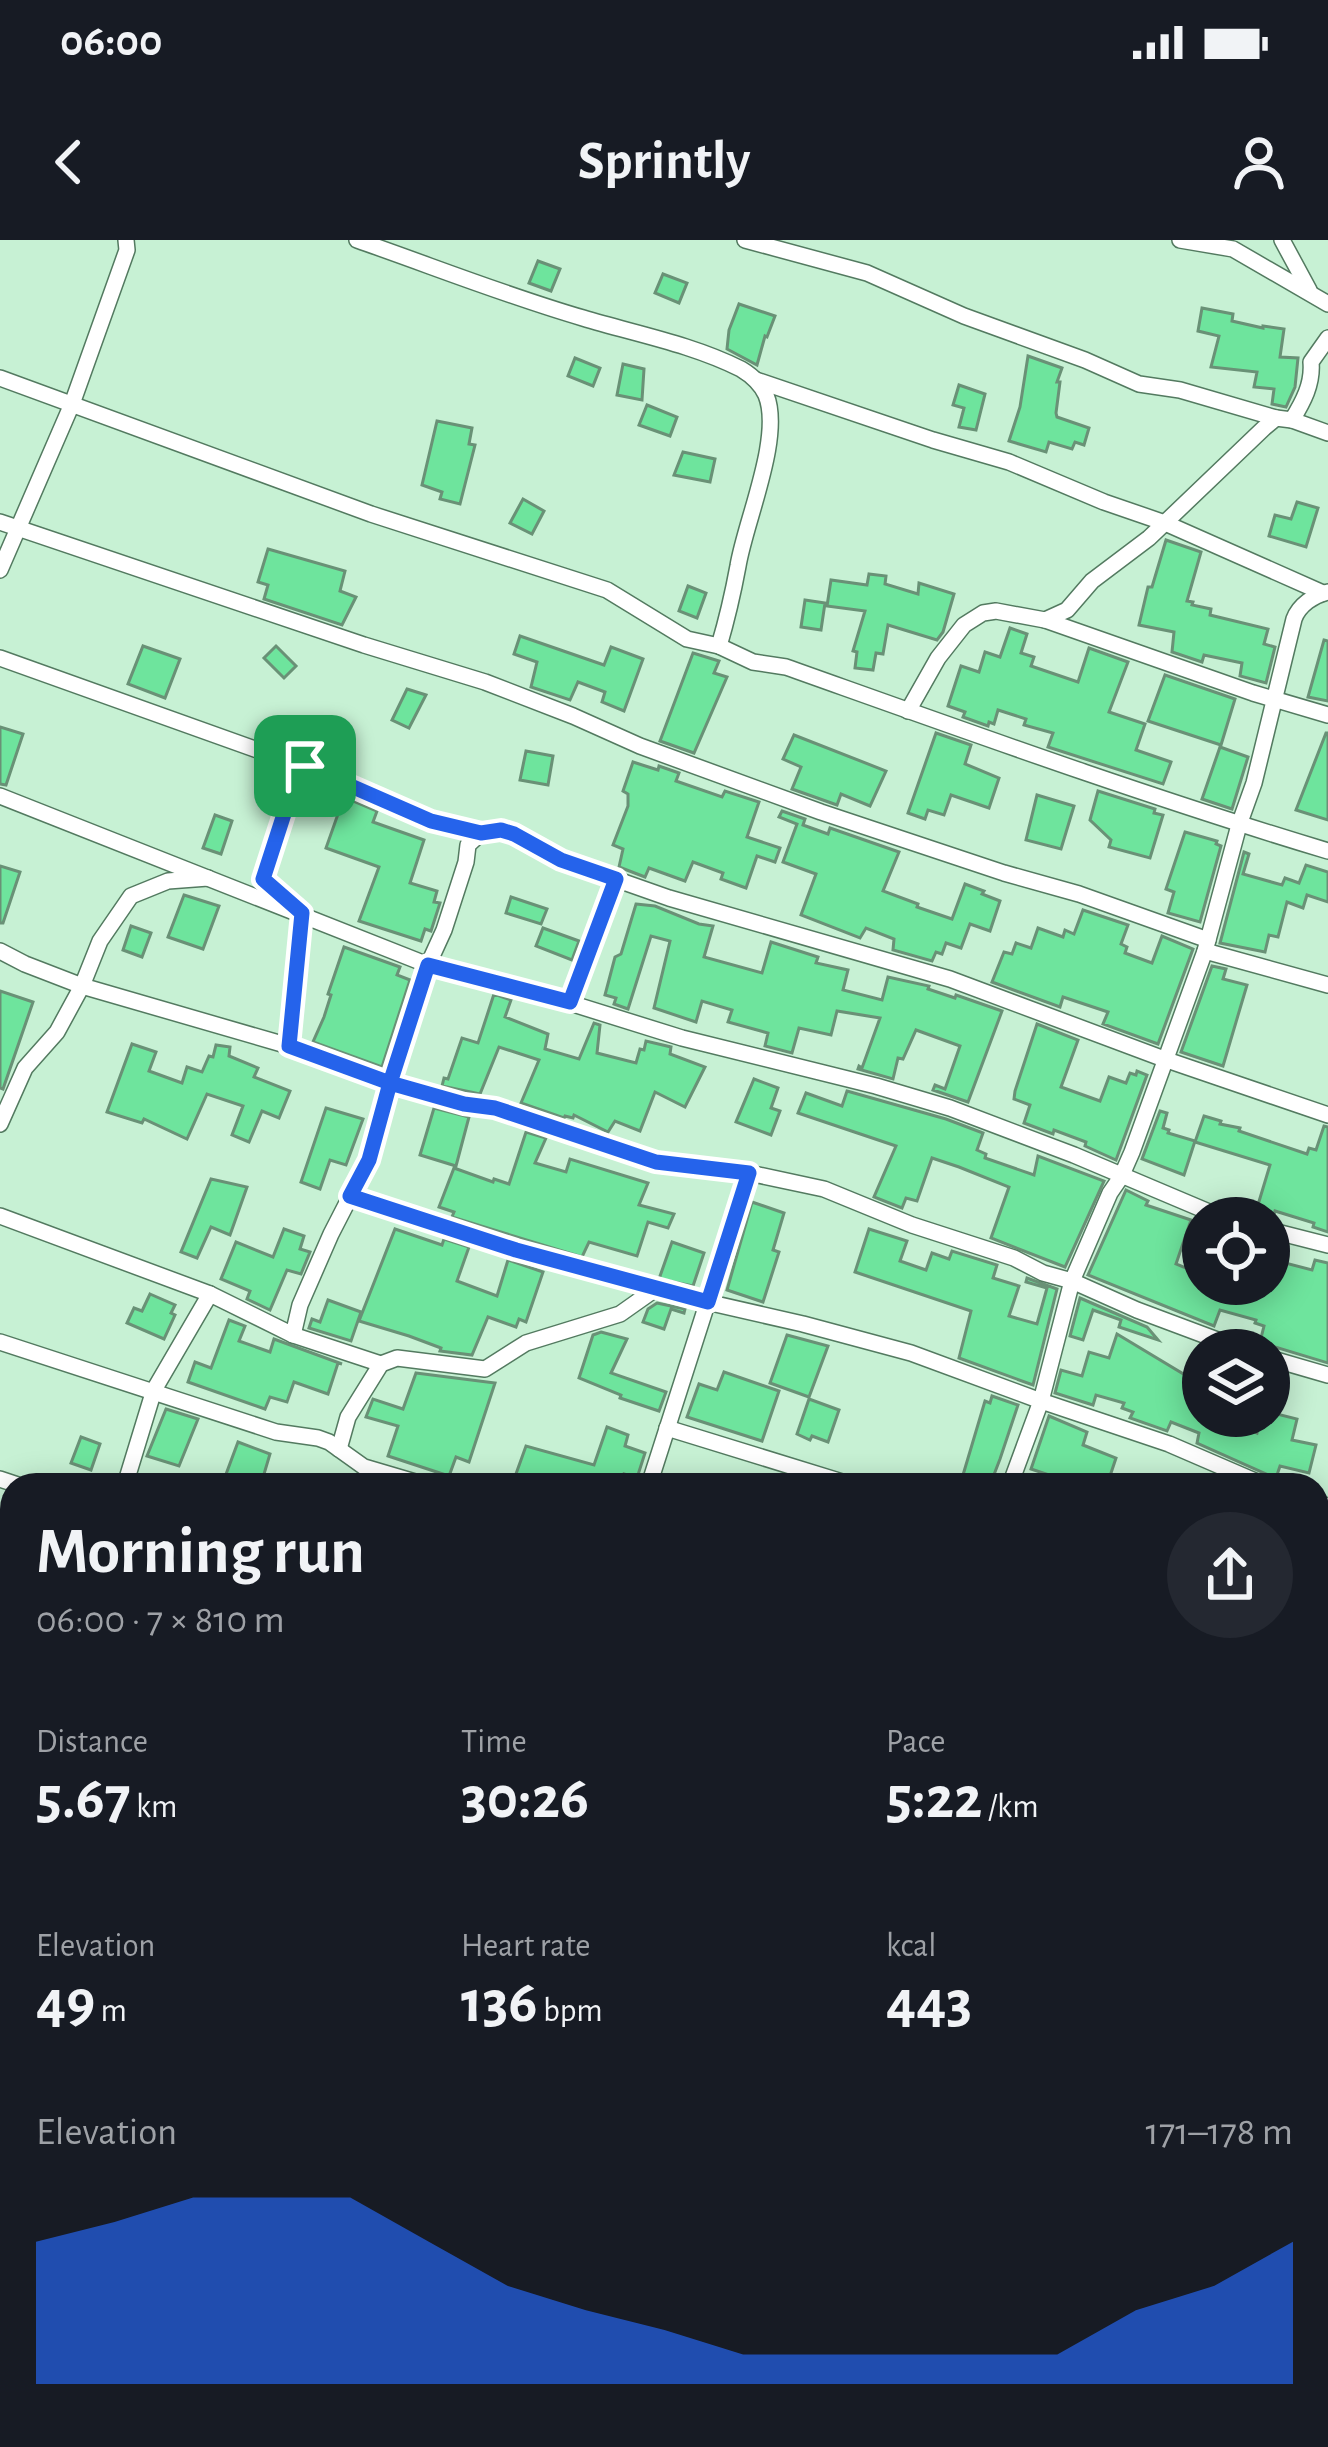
<!DOCTYPE html>
<html lang="en">
<head>
<meta charset="utf-8">
<style>
  :root { --surface:#171b24; --page:#242831; --text:#f1f3f6; --muted:#9ea1a6; --accent:#2563eb }
  body { margin:0; font-family:"Alegreya Sans",sans-serif; background:var(--page); color:var(--text); height:100vh; display:flex; flex-direction:column; font-size:45px; white-space:nowrap }
  * { box-sizing:border-box; margin:0 }
  p { font-size:39px; color:var(--muted) }
  .icon { flex:none; width:66px; height:66px; fill:none; stroke:currentColor; stroke-width:2; stroke-linecap:round; stroke-linejoin:round }
  .map { position:relative; flex:1; overflow:hidden }
  .drawer { position:absolute; left:0px; top:1233px; width:1329px; height:975px; display:flex; flex-direction:column; background:var(--surface); border-radius:36px 36px 0 0; box-shadow:0 6px 30px #0003 }
  .drawer>* { flex:none }
  .buttons { position:absolute; left:1182px; top:957px; display:grid; gap:24px }
  .buttons a { display:grid; place-items:center; width:108px; height:108px; border-radius:50%; background:var(--surface); box-shadow:0 6px 30px #0003; font-size:60px }
  .pin { position:absolute; display:grid; place-items:center; width:102px; height:102px; color:#fff; margin:-51px; border-radius:24px; box-shadow:0 6px 18px #0006 }
  .round { display:grid; place-items:center; flex:none; width:126px; height:126px; border-radius:63px; background:var(--page) }
  .summary { display:flex; align-items:center; justify-content:space-between; height:204px; padding:0 36px }
  h1 { font-size:66px; font-weight:600; line-height:90px }
  .stats { display:grid; grid-template-columns:repeat(3,1fr); gap:18px; height:204px; padding:12px 36px }
  .stats div { display:grid; align-content:center }
  .stats b { font-size:60px; font-weight:600 }
  .stats small { font-size:33px; font-weight:400 }
  .stats p { font-size:33px }
  .chart { height:336px; padding:24px 36px }
  .chart p { display:flex; justify-content:space-between }
  .chart svg { width:100%; height:216px; margin-top:12px; fill:var(--accent); opacity:.7 }
  .status { display:flex; justify-content:space-between; align-items:center; height:84px; padding:0 60px; background:var(--surface); direction:ltr }
  .status svg { height:33px; fill:currentColor }
  header { display:flex; justify-content:space-between; align-items:center; height:156px; padding:0 36px; background:var(--surface); font-size:54px; font-weight:600 }
  .map>svg:first-child { display:block }
  .building { fill:#6ee49d; stroke:#699176; stroke-width:3 }
  .lines { fill:none; stroke-linecap:round; stroke-linejoin:round }
  .minor-casing { stroke:#537a60; stroke-width:18 }
  .tertiary-casing { stroke:#537a60; stroke-width:21 }
  .minor { stroke:#fff; stroke-width:15 }
  .tertiary { stroke:#fff; stroke-width:18 }
  .route-casing { stroke:#fff; stroke-width:24 }
  .route { stroke:#2563eb; stroke-width:15 }
</style>
</head>
<body>
<div class="status"><b>06:00</b><svg viewBox="0 0 49 12"><path d="M0 12V9h3v3zM5 12V6h3v6zM10 12V3h3v9zM15 12V0h3v12zM26 1h20v11H26zM47 4h2v5h-2z"/></svg></div>
<header><svg class="icon" aria-label="back" viewBox="0 0 24 24"><path d="M15 5l-7 7 7 7"/></svg>Sprintly<svg class="icon" aria-label="person" viewBox="0 0 24 24"><circle cx="12" cy="8" r="4"/><path d="M4 21q1-7 8-7t8 7"/></svg></header>
<div class="map">
<svg width="1328" height="2207" viewBox="0 0 1328 2207">
  <rect width="100%" height="100%" fill="#c7f1d4"/>
  <!-- building -->
  <g class="building">
    <path d="M538,21L560,29L551,51L529,43Z"/>
    <path d="M663,34L687,43L679,63L655,53Z"/>
    <path d="M739,64L775,76L767,97L765,96L757,125L727,109L729,90Z"/>
    <path d="M1202,68L1233,74L1232,81L1263,88V86L1284,89L1280,117L1298,118L1295,147L1286,167L1272,164L1274,149L1254,147L1257,132L1211,127L1219,96L1198,91Z"/>
    <path d="M1028,116L1062,128L1057,142H1060L1056,173L1057,177L1089,188L1084,205L1075,202L1072,209L1049,202L1046,212L1009,201L1020,167Z"/>
    <path d="M575,118L600,128L593,146L568,136Z"/>
    <path d="M623,124L644,129L642,160L617,155Z"/>
    <path d="M959,145L985,154L976,190L959,187L964,168L953,165Z"/>
    <path d="M647,165L677,177L670,196L639,185Z"/>
    <path d="M437,181L472,188L469,204L475,205L460,264L440,259L442,252L422,245Z"/>
    <path d="M683,212L715,219L710,242L674,235Z"/>
    <path d="M523,259L544,271L532,294L510,283Z"/>
    <path d="M1297,262L1318,268L1306,307L1269,296L1275,275L1291,279Z"/>
    <path d="M1166,300L1201,312L1187,361L1193,362L1192,365L1211,369L1210,375L1268,389L1264,404L1275,407L1266,443L1240,436L1242,423L1204,415L1202,422L1172,412L1174,392L1139,385L1148,347H1152Z"/>
    <path d="M268,309L345,331L340,351L356,357L342,385L264,359L268,345L258,342Z"/>
    <path d="M869,334L886,336L885,344L918,354L919,343L954,354L943,392L937,400L888,385L883,414L876,413L873,430L855,428L857,412L853,411L865,371L827,366L831,340L867,345Z"/>
    <path d="M688,346L706,353L697,378L679,371Z"/>
    <path d="M805,360L825,363L821,390L801,387Z"/>
    <path d="M1010,388L1027,394L1021,413L1034,417L1031,426L1078,442L1089,408L1128,422L1109,472L1145,484L1136,510L1171,522L1163,544L1048,507L1053,493L1024,485L1026,479L998,470L994,484L989,482L988,486L963,477L965,472L948,466L961,426L979,432L985,412L1000,417Z"/>
    <path d="M520,396L604,425L611,407L643,419L624,471L602,462L605,452L578,442L570,460L531,447L537,422L514,414Z"/>
    <path d="M1324,400L1328,401V461L1308,457Z"/>
    <path d="M143,406L180,419L165,458L128,444Z"/>
    <path d="M276,406L296,426L284,438L264,418Z"/>
    <path d="M693,413L719,421L714,433L727,437L694,513L660,501Z"/>
    <path d="M1165,435L1235,459L1221,505L1148,481Z"/>
    <path d="M407,449L426,455L409,488L392,480Z"/>
    <path d="M0,487L23,494L6,545L0,544Z"/>
    <path d="M936,493L971,505L965,524L999,538L989,568L951,555L944,575L928,570L925,579L908,573Z"/>
    <path d="M1326,493H1328V580L1296,570Z"/>
    <path d="M794,495L886,531L870,566L841,554L837,565L792,549L801,527L783,519Z"/>
    <path d="M1220,507L1248,517L1232,569L1202,559Z"/>
    <path d="M526,511L553,516L548,545L520,540Z"/>
    <path d="M633,522L658,530L659,526L679,533L676,541L722,557L725,551L759,562L747,597L780,608L775,622L757,616L746,648L721,639L723,633L693,622L685,641L649,628L645,637L619,627L623,609L613,605L628,566V554L623,551Z"/>
    <path d="M1098,551L1155,569L1154,573L1163,575L1150,618L1109,607L1111,600L1090,580Z"/>
    <path d="M1037,555L1074,566L1061,609L1026,600Z"/>
    <path d="M344,557L377,571L373,582L424,600L410,643L437,651L434,662L440,663L431,691L425,689L421,701L359,681L379,627L326,608Z"/>
    <path d="M782,571L805,579L803,585L828,594L830,588L899,612L883,651L918,664L917,667L952,679L965,644L984,651L982,654L1000,661L990,691L970,684L961,708L946,703L942,714L936,712L932,721L893,710L894,699L866,688L860,698L801,675L816,634L783,622L797,584L779,577Z"/>
    <path d="M215,575L232,581L221,614L203,608Z"/>
    <path d="M1185,592L1217,601L1216,604L1221,606L1200,682L1168,673L1174,652L1166,649Z"/>
    <path d="M1244,612L1249,614L1243,634L1282,645L1285,638L1299,643L1306,625L1328,632V662L1307,655L1303,668L1287,662L1278,697L1269,695L1265,712L1220,703Z"/>
    <path d="M0,626L20,632L3,683H0Z"/>
    <path d="M184,655L219,666L203,709L168,697Z"/>
    <path d="M511,657L547,669L541,684L506,673Z"/>
    <path d="M636,664L655,666L699,684L713,686L704,717L762,733L771,702L818,717L816,723L848,730L843,750L882,760L888,737L929,746L928,749L955,758L956,755L1002,771L968,862L933,850L935,845L945,849L960,806L916,790L903,819L898,818L893,839L858,829L859,826L862,828L880,778L837,771L831,795L799,788L792,813L765,806L768,793L728,782L732,770L702,761L696,782L654,768L670,701L651,696L628,769L614,764L616,758L605,755L615,717L621,714Z"/>
    <path d="M1083,670L1128,685L1121,704L1127,707L1125,713L1152,723L1162,696L1193,709L1158,804L1103,784L1108,772L1063,757L1060,767L992,742L1004,712L1012,714L1016,703L1031,708L1038,688L1063,697L1065,690L1074,694Z"/>
    <path d="M131,686L151,693L142,717L123,710Z"/>
    <path d="M543,688L579,701L572,720L536,706Z"/>
    <path d="M344,707L400,727L397,735L410,740L382,827L313,802L324,777L331,755L328,754Z"/>
    <path d="M1212,726L1226,729L1223,739L1247,745L1223,826L1181,812Z"/>
    <path d="M0,751L33,762L3,849L0,848Z"/>
    <path d="M494,754L511,760L505,777L548,794L545,809L579,819L594,783L600,785L597,813L636,823L640,809L644,810L646,801L671,807L670,814L705,827L685,867L655,852L640,891L615,881L608,892L574,875L573,878L565,876L564,878L521,863L539,820L499,807L480,854L442,846L444,838L448,839L462,798L478,803Z"/>
    <path d="M1037,784L1078,800L1061,847L1100,861L1109,837L1126,843L1130,833L1136,835L1137,831L1147,835L1116,920L1085,906L1086,902L1054,890L1053,894L1024,883L1030,865L1014,859L1015,851Z"/>
    <path d="M132,804L156,812L149,831L182,843L187,827L202,832L209,816L213,817L216,805L230,807L229,816L258,828L254,837L290,851L279,878L262,871L249,902L232,895L243,866L207,854L187,899L144,879L142,883L107,872Z"/>
    <path d="M754,839L778,848L771,868L780,871L771,895L736,882Z"/>
    <path d="M847,851L946,879L983,893L977,910L986,914L985,918L1034,935L1038,916L1104,941L1065,1027L991,998L1009,947L959,927L932,918L917,961L906,958L902,968L874,957L896,906L798,873L806,853L842,866Z"/>
    <path d="M326,868L363,879L346,925L330,920L320,949L301,942Z"/>
    <path d="M434,868L469,877L456,926L420,915Z"/>
    <path d="M1160,871L1167,873L1163,888L1169,890L1168,893L1195,901L1184,935L1142,919Z"/>
    <path d="M1204,876L1221,881L1220,884L1240,888L1239,891L1307,914L1309,908L1316,910L1324,886L1328,887V992L1313,987L1314,983L1275,971L1273,978H1254L1270,925L1195,902Z"/>
    <path d="M526,892L546,898L535,923L566,932L570,919L648,943L639,965L674,974L668,988L648,982L637,1016L589,1002L582,1017L452,977L454,972L439,967L454,928L493,942L494,939L509,944Z"/>
    <path d="M211,939L247,947L230,995L211,987L197,1018L181,1012Z"/>
    <path d="M1126,950L1148,961L1146,965L1191,980L1176,1024L1203,1035V1044H1269L1274,1020L1312,1030L1315,1020L1328,1023V1123L1272,1106L1258,1110L1264,1086L1255,1083L1256,1080L1220,1070L1214,1086L1088,1035Z"/>
    <path d="M752,962L784,973L773,1010L779,1012L763,1062L727,1050Z"/>
    <path d="M284,989L304,996L300,1009L310,1012L301,1034L287,1030L270,1070L247,1059L250,1051L221,1039L236,1002L273,1017Z"/>
    <path d="M395,989L442,1005L444,999L469,1007L457,1041L497,1056L508,1020L543,1032L526,1082L519,1079L516,1087L488,1077L472,1115L440,1111L441,1108L409,1096L359,1081Z"/>
    <path d="M869,989L907,1001L900,1021L926,1030L932,1013L949,1019L952,1011L997,1025L993,1038L1019,1046L1009,1076L1037,1084L1047,1048L1026,1042L1027,1038L1057,1049L1033,1145L959,1118L971,1071L855,1032Z"/>
    <path d="M672,1002L704,1013L693,1046L659,1039Z"/>
    <path d="M150,1054L175,1065L171,1073L175,1075L164,1099L127,1083L134,1068L142,1071Z"/>
    <path d="M1080,1058L1147,1087L1158,1100L1119,1087L1121,1080L1093,1070L1083,1100L1070,1096Z"/>
    <path d="M328,1060L361,1072L351,1101L309,1088L312,1079L320,1082Z"/>
    <path d="M657,1063L685,1069L684,1073L671,1069L664,1089L643,1082L648,1069Z"/>
    <path d="M229,1080L245,1086L239,1101L270,1112L274,1099L342,1124L338,1123L328,1154L294,1142L287,1162L270,1157L265,1169L188,1142L195,1122L211,1128Z"/>
    <path d="M601,1092L627,1099L611,1133L666,1152L659,1171L620,1158L621,1155L579,1138L593,1095Z"/>
    <path d="M1117,1094L1185,1135L1190,1141L1191,1138L1203,1146V1176H1221L1257,1193L1261,1176H1269V1172L1297,1179L1292,1200L1316,1205L1309,1233L1280,1226L1276,1238L1273,1237L1197,1203L1199,1193L1171,1182L1167,1191L1130,1178L1133,1172L1122,1168L1124,1163L1096,1155L1093,1165L1055,1153L1061,1130L1082,1136L1089,1112L1109,1118Z"/>
    <path d="M787,1095L828,1106L809,1157L770,1143Z"/>
    <path d="M724,1132L779,1151L762,1201L687,1177L699,1144L717,1150Z"/>
    <path d="M416,1133L495,1143L469,1222L456,1217L449,1236L388,1216L398,1186L366,1177L373,1159L403,1169Z"/>
    <path d="M992,1156L1018,1165L1000,1219L990,1245H960L985,1161L990,1163Z"/>
    <path d="M809,1159L839,1170L828,1202L812,1196L810,1200L797,1194Z"/>
    <path d="M166,1169L198,1179L179,1226L147,1216Z"/>
    <path d="M1049,1176L1087,1192L1083,1205L1116,1218L1107,1245H1087L1071,1240L1070,1242L1031,1229Z"/>
    <path d="M607,1187L628,1195L625,1206L645,1213L637,1238L624,1234L621,1245H512L526,1206L594,1225Z"/>
    <path d="M81,1197L100,1204L91,1230L71,1223Z"/>
    <path d="M238,1202L270,1214L264,1234L288,1243V1245H222Z"/>
  </g>
  <g class="lines">
    <defs>
      <g id="minor">
        <path d="M357,0C432,26 507,56 583,78C636,94 691,104 741,129C751,135 761,144 766,155C783,197 745,282 738,326C733,353 727,379 719,406"/>
        <path d="M745,0L867,33L964,76L1085,120L1139,144L1180,150L1276,178"/>
        <path d="M1180,0L1233,9L1328,64"/>
        <path d="M1282,0L1309,50"/>
        <path d="M0,138L371,274L607,350L687,399L719,406L753,422L786,427C966,491 1145,556 1328,611"/>
        <path d="M756,140L933,200L1009,222L1104,262L1165,283L1323,353"/>
        <path d="M1292,180L1328,193"/>
        <path d="M0,282L364,405L485,442L573,476L640,506L821,572L1004,633L1079,654L1208,700"/>
        <path d="M0,330L72,164L127,10L126,0"/>
        <path d="M1045,380L1253,453L1328,475"/>
        <path d="M0,418L305,527L431,581L481,593"/>
        <path d="M908,471L938,418L964,385L983,373L996,371L1045,380L1067,370L1092,341L1149,298L1264,188L1276,178L1292,180C1303,162 1313,144 1311,122L1328,98"/>
        <path d="M0,556L428,725L509,744L682,798L876,846L950,868L1074,915L1223,978"/>
        <path d="M0,711L25,724L82,746L289,806L390,843L463,864L495,868L656,922L749,933"/>
        <path d="M1205,711L1328,745"/>
        <path d="M570,762L616,639"/>
        <path d="M289,806L301,673L263,639L285,571L305,527"/>
        <path d="M0,884L25,828L57,792L82,746L100,701L131,656L168,641L208,638"/>
        <path d="M350,956L516,1010L654,1050L803,1084L911,1113L1041,1161L1169,1204L1264,1245"/>
        <path d="M0,976L210,1054L293,1095L300,1065L331,994L369,920L390,843L428,725L444,690L466,622L468,605L481,593L489,590L514,594L561,620L669,658L950,739L1164,819L1328,875"/>
        <path d="M1269,990L1328,1005"/>
        <path d="M293,1095L381,1124"/>
        <path d="M0,1102L276,1192L318,1198L329,1202L364,1227L425,1245"/>
        <path d="M1269,1118L1328,1135"/>
        <path d="M667,1188L852,1245"/>
        <path d="M339,1209L348,1177L381,1124L397,1118L485,1129L526,1103L620,1074L654,1050"/>
        <path d="M0,1239L18,1245"/>
        <path d="M125,1245L154,1150L210,1054"/>
        <path d="M649,1245L749,933L824,949L912,985L1014,1018L1043,1033L1072,1041L1137,1070L1244,1110"/>
        <path d="M1010,1245L1041,1161L1072,1041L1110,953L1121,937L1132,912L1205,711L1239,585L1254,543L1294,379C1299,365 1314,355 1328,352"/>
        <path d="M1317,1263L1328,1266"/>
        <path d="M0,1382L12,1386"/>
        <path d="M1317,1454L1328,1463"/>
        <path d="M0,1517L12,1521"/>
        <path d="M0,1596L12,1560"/>
        <path d="M1317,1596L1328,1602"/>
        <path d="M0,1661L12,1665"/>
        <path d="M1317,1751L1328,1757"/>
        <path d="M0,1801L12,1805"/>
        <path d="M1317,1931L1328,1970"/>
        <path d="M0,1974L6,1956"/>
        <path d="M0,2108L12,2112"/>
        <path d="M278,2196L312,2207"/>
        <path d="M1201,2196L1238,2207"/>
        <path d="M704,2207L708,2196"/>
        <path d="M1081,2207L1084,2196"/>
      </g>
      <g id="tertiary">
        <path d="M0,1954L12,1958"/>
        <path d="M752,2196L786,2207"/>
      </g>
    </defs>
    <!-- minor casing -->
    <use href="#minor" class="minor-casing"/>
    <!-- tertiary casing -->
    <use href="#tertiary" class="tertiary-casing"/>
    <!-- minor -->
    <use href="#minor" class="minor"/>
    <!-- tertiary -->
    <use href="#tertiary" class="tertiary"/>
  </g>
  <g class="lines">
    <defs>
      <path id="route" d="M305,526L285,571L263,639L302,673L289,806L390,843L369,920L350,956L516,1010L708,1062L749,933L656,922L495,868L464,864L390,843L428,725L570,762L616,639L561,620L514,594L501,590L481,593L431,581L305,526"/>
    </defs>
    <!-- route casing -->
    <use href="#route" class="route-casing"/>
    <!-- route -->
    <use href="#route" class="route"/>
  </g>
</svg>
<div class="buttons">
<a><svg class="icon" aria-label="locate" viewBox="0 0 24 24"><circle cx="12" cy="12" r="6"/><path d="M12 2v4M12 18v4M2 12h4M18 12h4"/></svg></a>
<a><svg class="icon" aria-label="layers" viewBox="0 0 24 24"><path d="M12 4l9 5-9 5-9-5zM3 14l9 5 9-5"/></svg></a>
</div>
<div class="pin" style="left:305px;top:526px;background:#1e9e55"><svg class="icon" aria-label="arrive" viewBox="0 0 24 24"><path d="M6 21V4h12l-3 4 3 4H6"/></svg></div>
<section class="drawer">
<div class="summary"><div><h1>Morning run</h1><p>06:00 · 7 × 810 m</p></div><a class="round"><svg class="icon" aria-label="share" viewBox="0 0 24 24"><path d="M12 15V3M7 8l5-5 5 5M5 13v7h14v-7"/></svg></a></div>
<div class="stats">
<div><p>Distance</p><b>5.67<small> km</small></b></div>
<div><p>Time</p><b>30:26</b></div>
<div><p>Pace</p><b>5:22<small> /km</small></b></div>
</div>
<div class="stats">
<div><p>Elevation</p><b>49<small> m</small></b></div>
<div><p>Heart rate</p><b>136<small> bpm</small></b></div>
<div><p>kcal</p><b>443</b></div>
</div>
<div class="chart"><p><span>Elevation</span>171–178 m</p>
<svg viewBox="0 0 160 44" preserveAspectRatio="none"><path d="M0 44V15L10 11L20 6L30 6L40 6L50 15L60 24L70 29L80 33L90 38L100 38L110 38L120 38L130 38L140 29L150 24L160 15V44z"/></svg>
</div>
</section>
</div>
</body>
</html>
